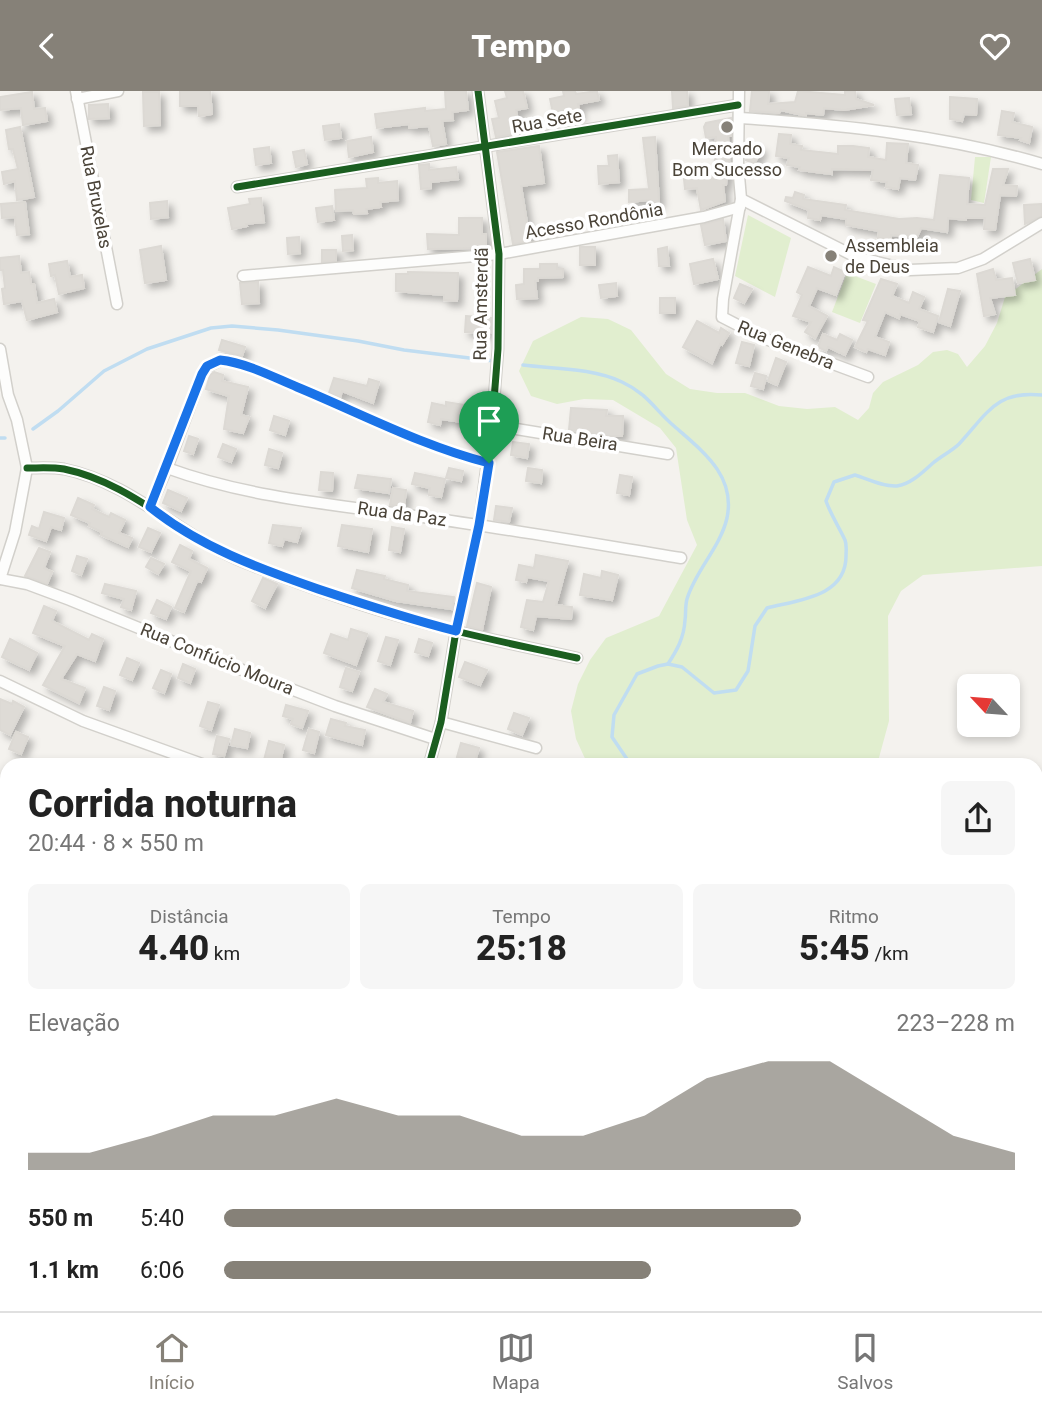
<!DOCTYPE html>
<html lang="pt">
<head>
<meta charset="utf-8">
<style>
  :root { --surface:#fff; --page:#f6f6f6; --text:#222; --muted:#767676; --line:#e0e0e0; --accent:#868178 }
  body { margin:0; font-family:Roboto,sans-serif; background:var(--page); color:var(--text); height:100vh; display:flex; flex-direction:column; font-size:26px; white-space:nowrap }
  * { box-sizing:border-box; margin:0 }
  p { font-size:23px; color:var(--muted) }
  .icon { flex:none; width:38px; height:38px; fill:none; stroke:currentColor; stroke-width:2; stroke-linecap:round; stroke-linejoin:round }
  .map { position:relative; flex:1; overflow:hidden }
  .side { position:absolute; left:0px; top:667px; width:1043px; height:555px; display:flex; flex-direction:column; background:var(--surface); border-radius:21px 21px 0 0; box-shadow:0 4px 10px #0003 }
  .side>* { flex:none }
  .needle { width:46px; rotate:296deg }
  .buttons { position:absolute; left:957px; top:583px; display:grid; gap:14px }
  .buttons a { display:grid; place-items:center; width:63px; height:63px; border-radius:10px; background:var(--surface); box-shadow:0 4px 10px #0003; font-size:35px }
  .pin { position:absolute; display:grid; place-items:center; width:60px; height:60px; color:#fff; margin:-72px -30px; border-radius:50% 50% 50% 0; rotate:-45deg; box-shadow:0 0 7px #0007 }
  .pin .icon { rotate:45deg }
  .round { display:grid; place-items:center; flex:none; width:74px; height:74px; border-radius:10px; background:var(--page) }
  .overview { display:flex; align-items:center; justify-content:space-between; height:119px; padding:0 28px }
  h1 { font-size:38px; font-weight:800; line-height:52px }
  .stats { display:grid; grid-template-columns:repeat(3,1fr); gap:10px; height:119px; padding:7px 28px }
  .stats div { display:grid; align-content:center; border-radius:10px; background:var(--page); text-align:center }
  .stats b { font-size:35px; font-weight:800 }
  .stats small { font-size:19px; font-weight:400 }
  .stats p { font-size:19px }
  .chart { height:196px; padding:14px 28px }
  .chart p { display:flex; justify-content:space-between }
  .chart svg { width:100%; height:126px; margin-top:7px; fill:var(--accent); opacity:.7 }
  ul { padding:0 28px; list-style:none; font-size:23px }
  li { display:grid; grid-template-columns:112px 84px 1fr; align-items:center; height:52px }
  li i { height:18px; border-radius:9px; background:var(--accent) }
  header { display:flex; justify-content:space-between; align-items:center; height:91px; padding:0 28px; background:var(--accent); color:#fff; font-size:32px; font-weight:800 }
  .menu { display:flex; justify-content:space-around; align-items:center; height:98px; border-top:2px solid var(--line); background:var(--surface); font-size:19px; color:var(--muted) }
  .menu a { display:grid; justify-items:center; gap:4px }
  .menu .current { color:var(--accent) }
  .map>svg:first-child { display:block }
  .green { fill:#e1eecf }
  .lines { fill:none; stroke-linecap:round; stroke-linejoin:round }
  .stream { stroke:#c0ddf1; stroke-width:3.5 }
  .building { fill:#dedbd6; stroke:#dcd9d4; stroke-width:2; filter:url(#shadow) }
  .minor-casing { stroke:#d2d0cb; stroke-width:13 }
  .minor { stroke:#fdfdfc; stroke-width:10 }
  .cycleway-casing { stroke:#fff; stroke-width:11 }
  .cycleway { stroke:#1b5e20; stroke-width:7 }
  .route-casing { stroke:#fff; stroke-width:14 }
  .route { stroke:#1a73e8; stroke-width:9 }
  .poi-dot { fill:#868178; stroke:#fff; stroke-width:2.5 }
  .labels { text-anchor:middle; stroke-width:7; stroke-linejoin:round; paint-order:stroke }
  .street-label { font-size:18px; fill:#4b4439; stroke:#fff }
  .poi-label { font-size:18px; fill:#4b4439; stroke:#fff }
</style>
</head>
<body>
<header><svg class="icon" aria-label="back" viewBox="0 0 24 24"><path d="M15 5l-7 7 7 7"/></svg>Tempo<svg class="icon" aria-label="heart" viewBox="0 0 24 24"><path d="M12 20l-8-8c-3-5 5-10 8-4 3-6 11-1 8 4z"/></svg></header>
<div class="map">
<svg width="1042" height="1220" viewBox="0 0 1042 1220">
  <defs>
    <filter id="shadow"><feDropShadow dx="5" dy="5" stdDeviation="3.5" flood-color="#0004"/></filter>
  </defs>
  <rect width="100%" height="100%" fill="#f4f2ee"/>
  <!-- green -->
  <g class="green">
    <path d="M975,66H991L984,112L971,109Z"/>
    <path d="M748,124L791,147L775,206L735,185Z"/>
    <path d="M1042,178V475L923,484L901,500L888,525L889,630L877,674H588L576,648L571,620L578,593L590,569L606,547L659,525L697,454L687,429L676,357L660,337L613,309L584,308L557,313L531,305L519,280L533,250L581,226L608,228L631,239L666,283L690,298L717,302H745L779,315L807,318L835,316L858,329L869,317L873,302L883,291L918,274L933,261L947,259L958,263L967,276L985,255L997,232L1005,206Z"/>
    <path d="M847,182L876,193L860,232L832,221Z"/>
    <path d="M440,1214H950L953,1220H437Z"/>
  </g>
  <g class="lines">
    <!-- stream -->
    <g class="stream">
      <path d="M523,274C555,278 592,277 622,291C648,303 655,319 674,335C702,360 736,384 727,427C720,457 695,480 687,508C685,515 686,523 685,529C684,547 677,559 668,573"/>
      <path d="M33,338L58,320L104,280L147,258L211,237L232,235L278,239L358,250L404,259L494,270"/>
      <path d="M0,347H5"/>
      <path d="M631,674L612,646L614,624L637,583L658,575L668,573L682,576L714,602L736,599L748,580L755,535L767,517C798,509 846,506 846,465C846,460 847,454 845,449C839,436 831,424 826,410L834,391L855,384C868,388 883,396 897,395C911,393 923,381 933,372C941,365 952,360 959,353C987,323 996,299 1042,304"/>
      <path d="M543,1214L545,1220"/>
    </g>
  </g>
  <!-- building -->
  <g class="building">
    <path d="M180,0H210L212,23L199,25L198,15H180Z"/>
    <path d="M445,0H466L468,19L452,21L453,29L442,30L446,53L433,55L429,35L409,37V33L377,37L375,23L425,17V20L446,18Z"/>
    <path d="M505,0H523L527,17L516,19L520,42L496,46L492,28L499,27L495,10L507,7Z"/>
    <path d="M563,0H575L576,3L597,0L599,9L578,13L580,25L569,27L567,19L553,22L550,8L564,5Z"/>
    <path d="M672,0H687L688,15L673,17Z"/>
    <path d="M752,0H769L768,13L795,11L798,0L845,4V0H855L856,8L874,14L844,19L824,17L823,24L806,22V25L781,19L779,22L750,20Z"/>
    <path d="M32,1L34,18L45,17L47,30L23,34L21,17L0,19V6Z"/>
    <path d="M143,1H159L160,34L144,35Z"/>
    <path d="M950,6L977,8L976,24L964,23L962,30L950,28Z"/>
    <path d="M909,7L911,23L897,24L895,8Z"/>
    <path d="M108,13L109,27L89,28V14Z"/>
    <path d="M1002,20L1014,22L1012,31L1032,36L1029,52L1020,49L1021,47L998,44Z"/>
    <path d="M731,27V45H728L730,82H727L726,94H723L725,110L701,119L697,97L685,98L684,88L714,85L716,46L706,47L704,36L706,32Z"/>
    <path d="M339,33L341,47L325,49L323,35Z"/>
    <path d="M20,36L34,106L17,109L15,90L4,93L2,81L18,78L13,58H9L6,39Z"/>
    <path d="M779,43L791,44L790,53L802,55L801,59L838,63V55H853L869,57L868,66L886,69L887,52L908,53L906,72L918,74L915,89L900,87L898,98L886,96L887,91L871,89L873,79L832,78V83L799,79L800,76L787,74L789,67L776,65Z"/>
    <path d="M371,46L373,61L349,66L347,50Z"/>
    <path d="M655,46L659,112H650V109L629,111V99L649,98L643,47Z"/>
    <path d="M753,53L762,58L754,73L746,69Z"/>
    <path d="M539,55L544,92L521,95L530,150L513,153L497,61Z"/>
    <path d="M269,56L271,72L256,74L254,58Z"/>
    <path d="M304,59L307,73L296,76L293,61Z"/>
    <path d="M617,64L619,91L599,93L598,75H609L608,65Z"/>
    <path d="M429,73V79L456,76L458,88L431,91V97L421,98L419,74Z"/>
    <path d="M993,78H1008L1003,94L1017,95L1016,105L1000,104L995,139L984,138L985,127H966V129L948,127L947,141L921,137L917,146L891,144V149L878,147L879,140L846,134V128L821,124L820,129L808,127L809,119L785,110L786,106L793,107L795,101L804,104L803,108L846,114L845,119L899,128L917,127L934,129L940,84L969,87L967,113L985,114Z"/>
    <path d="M378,87V92L397,90L398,109L380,111L381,116L366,118L367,122L354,123L353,119L336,120L335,99L367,97L366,88Z"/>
    <path d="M261,107L264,131L246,133L247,135L232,138L228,117L250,113L249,108Z"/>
    <path d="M167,110L168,126L151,128L150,112Z"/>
    <path d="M25,111L29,143L17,144L15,126L2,127L1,113Z"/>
    <path d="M1041,113L1042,125L1025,133L1024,114Z"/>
    <path d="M332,115L334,129L318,131L316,117Z"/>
    <path d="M459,127H482V143H486V157L428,158L427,143L459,144Z"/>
    <path d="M723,128L726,150L705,154L701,134Z"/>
    <path d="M352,144L353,159L343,160L342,145Z"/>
    <path d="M299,146L300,162L288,163L287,147Z"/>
    <path d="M161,155L166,189L145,192L140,159Z"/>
    <rect x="580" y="156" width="15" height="18"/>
    <path d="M667,156L669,175H659L658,158Z"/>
    <path d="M322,159H336V170L322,171Z"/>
    <path d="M19,165L21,182L29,181L31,193H34L37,212L54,208L57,221L27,229L22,210L4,213L2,198L5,197L3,179H0V167Z"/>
    <path d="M713,168L718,188L694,193L690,173Z"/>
    <path d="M1030,168L1035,189L1018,192L1013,172Z"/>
    <path d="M67,170L70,186L82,184L84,197L59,203L55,184L51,185L49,173Z"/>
    <path d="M540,173H557V178H563V186L538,187V190H535L537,207L517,208L516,194L524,193V178H540Z"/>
    <path d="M808,176L831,185L834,176L845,181L836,204L817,197L809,215L827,225L815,247L805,241L811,231L793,225L802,204L797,201Z"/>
    <path d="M993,178L996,189L1012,187L1015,204L990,207L995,223L984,225L977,183Z"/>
    <path d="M408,181L458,182L457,210L444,209V204L396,200V183H408Z"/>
    <path d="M881,188L897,193L892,205L909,212L913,201L924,206L919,218L938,225L933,241L918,236L920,230L900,223L899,227L885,221L875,246L889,251L885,264L868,258L866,261L855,256L868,230L863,229Z"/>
    <path d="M258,191L259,212L242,213L240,192Z"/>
    <path d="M616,192L617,205L601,207L599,194Z"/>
    <path d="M740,193L752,198L744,212L734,207Z"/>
    <path d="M948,198L960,200L950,235L939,231Z"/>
    <rect x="660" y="207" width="15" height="15"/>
    <path d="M466,225L491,227V242L465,241Z"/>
    <path d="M697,230L719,242L721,237L729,242L722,254L720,253L712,272L683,256Z"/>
    <path d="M823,243L837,249L840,243L852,249L845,264L828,256L826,260L818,256Z"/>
    <path d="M222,249L245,256L242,265L219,259Z"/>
    <path d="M742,251L754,254L749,275L736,272Z"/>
    <path d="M776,267L786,271L777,294L768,290Z"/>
    <path d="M214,281L223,284L222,290L248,296L241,324L249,326L243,342L224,338L229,305L206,298L210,284Z"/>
    <path d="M755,282L766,285L763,298L751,295Z"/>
    <path d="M334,287L367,295L369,288L379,291L373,312L342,300L340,307L329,302Z"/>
    <path d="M446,311L465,314L463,331L441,328L440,334L428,331L432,312L446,315Z"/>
    <path d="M571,317L607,319L606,325H623L622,345H605L569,339Z"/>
    <path d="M274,325L289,330L285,344L270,339Z"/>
    <path d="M189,345L198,348L193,363L184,360Z"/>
    <path d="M513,351L529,353L527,367L511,364Z"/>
    <path d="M223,353L236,358L231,371L218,366Z"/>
    <path d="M269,358L282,362L278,377L265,374Z"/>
    <path d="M449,377L463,380L461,390L446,387Z"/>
    <path d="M528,377L542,379L541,392L526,390Z"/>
    <path d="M321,381L333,382L332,400L319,399Z"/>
    <path d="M415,382L445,388L441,406L429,404L430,397L412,393Z"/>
    <path d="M358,384L391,388L389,402L355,397Z"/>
    <path d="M620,384L632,386L629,404L617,402Z"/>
    <path d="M393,397L406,399L404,416L390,414Z"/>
    <path d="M168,399L187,407L181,420L163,412Z"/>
    <path d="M78,407L94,414L92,418L109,426L111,422L125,429L119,442L132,447L128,456L101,444L102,441L89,435L90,432L71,424Z"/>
    <path d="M496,415L512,417L509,431L494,429Z"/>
    <path d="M44,421L64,427L61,439L51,436L46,450L29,444L32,435L39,438Z"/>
    <path d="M273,434L301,437L297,451L284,448L282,455L269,452Z"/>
    <path d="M342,434L372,438L368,461L338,455Z"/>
    <path d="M392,436L404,438L400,461L389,459Z"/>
    <path d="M148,437L160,442L151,461L139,456Z"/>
    <path d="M180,454L192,460L189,468L207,477L201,491L197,490L184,521L175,517L191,480L172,471Z"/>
    <path d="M39,457L50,461L44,477L52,481L47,493L25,485Z"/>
    <path d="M536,464L568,470L556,514L572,516L571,528L536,525L533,539L521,536L527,509L543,511L549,490L527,486L526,491L516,489L519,474L534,477Z"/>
    <path d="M77,465L87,468L81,484L72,480Z"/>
    <path d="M151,467L164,473L158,483L146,476Z"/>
    <path d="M357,479L385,485L384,488L408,494L407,500L454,506L452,518L396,510L352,497Z"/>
    <path d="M602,480L618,484L612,509L580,504L584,483L601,487Z"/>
    <path d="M263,487L277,493L265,517L252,510Z"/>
    <path d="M477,492L491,496L482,539L467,535Z"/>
    <path d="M105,493L136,500L131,519L121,516L124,508L102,502Z"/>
    <path d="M157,509L171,516L166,528L151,522Z"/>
    <path d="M44,515L56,520L52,530L89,549L92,543L103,548L95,570L77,563L61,588L85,597L79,612L43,594L65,555L33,542Z"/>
    <path d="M351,538L367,543L356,574L324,562L331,543L348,549Z"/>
    <path d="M386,546L398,549L390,574L378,570Z"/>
    <path d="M10,548L37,562L29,579L2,566Z"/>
    <path d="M419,548L432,552L428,565L415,561Z"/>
    <path d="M127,567L139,572L132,589L120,584Z"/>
    <path d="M465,571L487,579L480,594L459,586Z"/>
    <path d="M183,573L195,578L190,592L178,587Z"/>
    <path d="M346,577L359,581L352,600L340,596Z"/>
    <path d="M161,579L171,583L164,602L153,597Z"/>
    <path d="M104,596L115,600L109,619L97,615Z"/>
    <path d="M375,598L387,603L383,611L413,620L410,632L367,616Z"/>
    <path d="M0,608L12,613L13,610L24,616L10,644L0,639Z"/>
    <path d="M208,611L219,614L211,639L200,635Z"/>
    <path d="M286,614L308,620L302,637L291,633L293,628L283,625Z"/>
    <path d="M514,622L529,627L522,644L508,638Z"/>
    <path d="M331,628L346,632L345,635L365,639L362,654L326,644Z"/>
    <path d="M235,638L250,642L247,657L231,654Z"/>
    <path d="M309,638L319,641L314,662L303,659Z"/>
    <path d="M16,641L28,646L21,663L9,658Z"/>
    <path d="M217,645L229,648L224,665L213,663Z"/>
    <path d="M269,650L284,654L280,672L264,669Z"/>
    <path d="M461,652L479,657L475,670L457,666Z"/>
  </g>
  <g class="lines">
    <defs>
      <g id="minor">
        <path d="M76,0L117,213"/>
        <path d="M739,0L738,73L741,108L723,208L722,226L763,247L868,286"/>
        <path d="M77,8L118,0"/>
        <path d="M740,27C842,34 944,44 1042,73"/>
        <path d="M237,96L738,14"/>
        <path d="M741,108L856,166L910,179L958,177L983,168L1042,132"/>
        <path d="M243,185L499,163L704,126L740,116"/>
        <path d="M0,258L8,304L17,329L27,377L15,441L0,488"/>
        <path d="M492,334L668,363"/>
        <path d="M27,377C39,377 52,376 64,378C133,392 182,447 246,472C302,494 359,515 417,530C470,545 523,555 577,567"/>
        <path d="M167,377C249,407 337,414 423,426C509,438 595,453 681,467"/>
        <path d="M150,416L167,377L202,283L207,276L221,269C247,272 273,286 297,296C360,323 422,354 489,372"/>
        <path d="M0,488L27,493L70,509L257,585L335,615L435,648"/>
        <path d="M0,590L83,630L205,674"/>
        <path d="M441,631L536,657"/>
        <path d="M429,674L441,631L456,540L479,434L492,334L498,258L499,163L478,0"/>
        <path d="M0,717L7,720"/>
        <path d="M0,817L7,821"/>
        <path d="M0,944L7,946"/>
        <path d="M0,1071L7,1074"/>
        <path d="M0,1186L7,1182"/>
      </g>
    </defs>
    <!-- minor casing -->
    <use href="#minor" class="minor-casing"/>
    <!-- minor -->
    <use href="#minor" class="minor"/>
    <defs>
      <g id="cycleway">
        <path d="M237,96L738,14"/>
        <path d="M27,377C39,377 52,376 64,378C133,392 182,447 246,472C302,494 359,515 417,530C470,545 523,555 577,567"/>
        <path d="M429,674L441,631L456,540L479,434L492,334L498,258L499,163L478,0"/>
      </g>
    </defs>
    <!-- cycleway casing -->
    <use href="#cycleway" class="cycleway-casing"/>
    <!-- cycleway -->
    <use href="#cycleway" class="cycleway"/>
  </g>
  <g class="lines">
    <defs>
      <path id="route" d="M220,269C247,272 273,286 297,296C360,322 422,355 489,372L479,434L456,540C409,528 363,513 318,498C258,477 200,456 150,416L202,283L207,275Z"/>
    </defs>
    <!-- route casing -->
    <use href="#route" class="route-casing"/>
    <!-- route -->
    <use href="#route" class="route"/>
  </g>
  <!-- markers -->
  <g class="poi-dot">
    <circle cx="727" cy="36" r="7"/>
    <circle cx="831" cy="165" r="7"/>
  </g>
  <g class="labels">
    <!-- street labels -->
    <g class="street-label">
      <text transform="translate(547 30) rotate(-10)" y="6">Rua Sete</text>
      <text transform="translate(96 106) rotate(79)" y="6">Rua Bruxelas</text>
      <text transform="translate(594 130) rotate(-10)" y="6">Acesso Rondônia</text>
      <text transform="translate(481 213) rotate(-89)" y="6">Rua Amsterdã</text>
      <text transform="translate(786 254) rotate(22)" y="6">Rua Genebra</text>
      <text transform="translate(580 348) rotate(9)" y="6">Rua Beira</text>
      <text transform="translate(402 423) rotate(8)" y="6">Rua da Paz</text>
      <text transform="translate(217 568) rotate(22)" y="6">Rua Confúcio Moura</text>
    </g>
    <!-- poi labels -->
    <g class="poi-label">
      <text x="727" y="64">Mercado<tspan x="727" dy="21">Bom Sucesso</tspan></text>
      <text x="845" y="161" text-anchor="start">Assembleia<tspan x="845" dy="21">de Deus</tspan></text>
    </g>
  </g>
</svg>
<div class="buttons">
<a><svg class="needle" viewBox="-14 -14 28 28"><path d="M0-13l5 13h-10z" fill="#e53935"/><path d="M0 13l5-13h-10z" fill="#767676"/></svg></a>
</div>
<div class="pin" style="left:489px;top:372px;background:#1e9e55"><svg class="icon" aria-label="arrive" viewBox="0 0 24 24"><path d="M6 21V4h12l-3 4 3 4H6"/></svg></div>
<section class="side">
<div class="overview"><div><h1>Corrida noturna</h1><p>20:44 · 8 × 550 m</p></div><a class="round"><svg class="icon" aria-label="share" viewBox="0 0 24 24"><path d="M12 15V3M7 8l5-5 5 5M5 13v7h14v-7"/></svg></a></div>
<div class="stats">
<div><p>Distância</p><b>4.40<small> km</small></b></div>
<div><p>Tempo</p><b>25:18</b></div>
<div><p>Ritmo</p><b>5:45<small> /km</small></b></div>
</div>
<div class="chart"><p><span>Elevação</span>223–228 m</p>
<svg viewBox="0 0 160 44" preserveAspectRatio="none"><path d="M0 44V38L10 38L20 32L30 25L40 25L50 19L60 25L70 25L80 32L90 32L100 25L110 12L120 6L130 6L140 19L150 32L160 38V44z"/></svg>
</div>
<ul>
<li><b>550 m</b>5:40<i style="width:73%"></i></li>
<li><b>1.1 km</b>6:06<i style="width:54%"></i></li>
</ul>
</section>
</div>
<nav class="menu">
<a class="current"><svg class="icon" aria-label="home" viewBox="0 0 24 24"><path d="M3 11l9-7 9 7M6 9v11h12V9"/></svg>Início</a>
<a><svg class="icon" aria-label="map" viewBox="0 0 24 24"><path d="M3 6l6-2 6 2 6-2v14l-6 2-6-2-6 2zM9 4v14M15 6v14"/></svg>Mapa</a>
<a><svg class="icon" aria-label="saved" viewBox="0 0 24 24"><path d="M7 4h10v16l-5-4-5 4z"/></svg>Salvos</a>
</nav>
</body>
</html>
